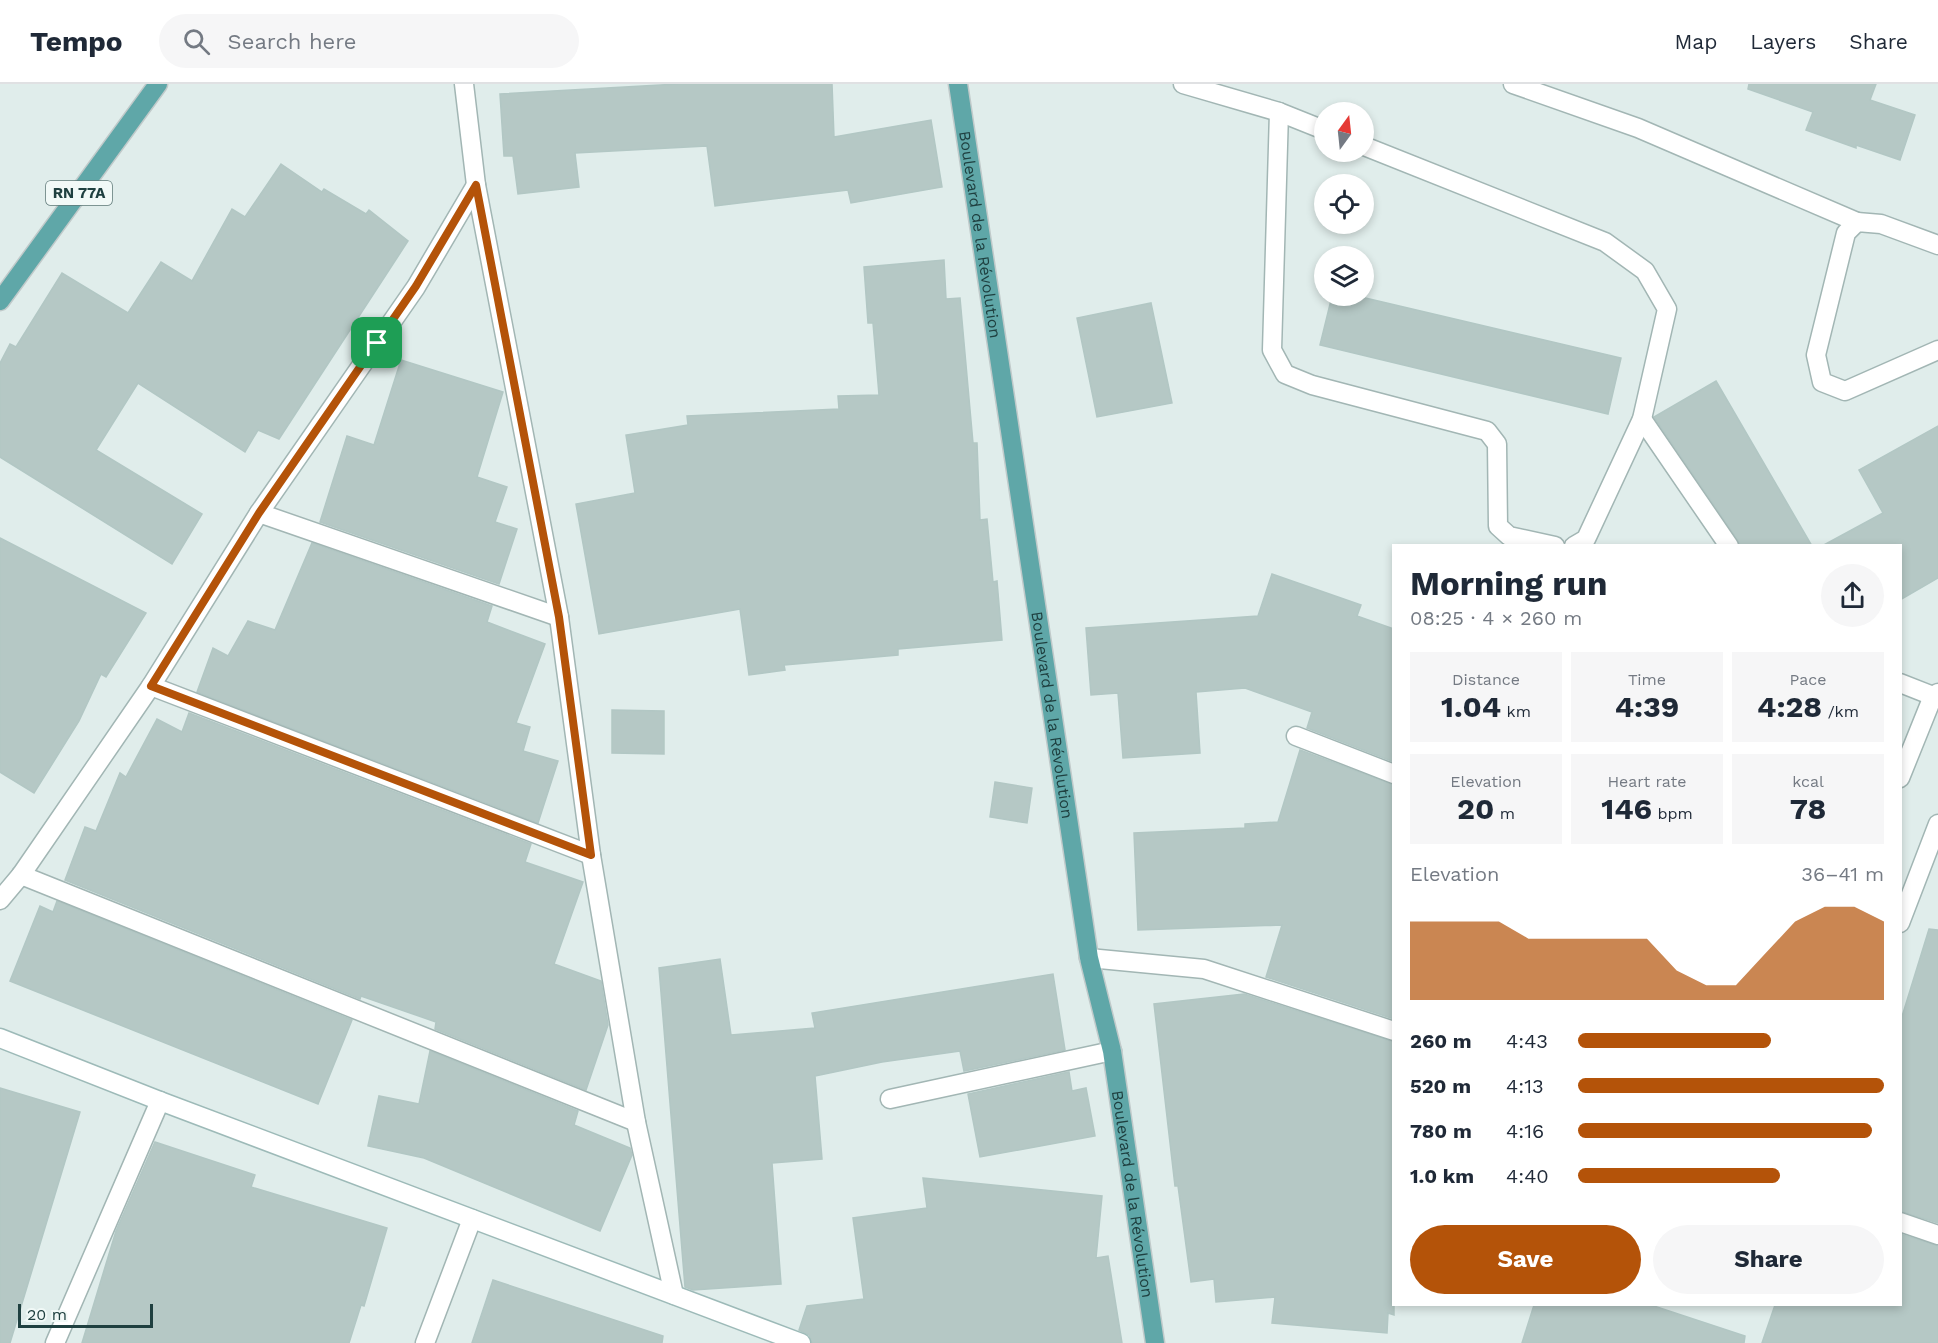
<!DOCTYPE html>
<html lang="en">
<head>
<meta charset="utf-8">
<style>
  :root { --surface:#fff; --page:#f6f6f7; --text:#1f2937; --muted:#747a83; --line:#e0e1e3; --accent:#b45309 }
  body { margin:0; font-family:"Work Sans",sans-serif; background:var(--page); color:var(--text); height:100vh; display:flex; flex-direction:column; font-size:22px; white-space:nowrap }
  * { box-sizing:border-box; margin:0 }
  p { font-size:20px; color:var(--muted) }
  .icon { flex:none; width:33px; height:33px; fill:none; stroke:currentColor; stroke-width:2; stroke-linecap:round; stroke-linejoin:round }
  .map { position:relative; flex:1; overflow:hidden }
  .details { position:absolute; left:1392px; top:460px; width:510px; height:762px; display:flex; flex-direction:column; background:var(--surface); border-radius:0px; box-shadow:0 3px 9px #0003 }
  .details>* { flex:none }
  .needle { width:39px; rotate:15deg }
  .tools { position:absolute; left:1314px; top:18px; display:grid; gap:12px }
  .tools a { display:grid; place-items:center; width:60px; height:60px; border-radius:50%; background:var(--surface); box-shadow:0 3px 9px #0003; font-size:30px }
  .scale { position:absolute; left:18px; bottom:15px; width:135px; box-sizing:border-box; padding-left:6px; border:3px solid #1f4040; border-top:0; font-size:16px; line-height:21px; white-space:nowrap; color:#1f4040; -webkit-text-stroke:4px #f1f9f7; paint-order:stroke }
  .pin { position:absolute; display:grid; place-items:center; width:51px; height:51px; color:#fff; margin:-26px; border-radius:12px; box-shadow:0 3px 9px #0006 }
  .round { display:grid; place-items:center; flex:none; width:63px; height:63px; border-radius:32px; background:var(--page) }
  .head { display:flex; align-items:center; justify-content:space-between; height:102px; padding:0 18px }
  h1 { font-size:33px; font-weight:700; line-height:45px }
  .metrics { display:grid; grid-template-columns:repeat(3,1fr); gap:9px; height:102px; padding:6px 18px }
  .metrics div { display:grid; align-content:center; border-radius:0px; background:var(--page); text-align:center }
  .metrics b { font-size:30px; font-weight:700 }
  .metrics small { font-size:16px; font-weight:400 }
  .metrics p { font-size:16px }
  .chart { height:168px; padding:12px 18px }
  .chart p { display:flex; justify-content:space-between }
  .chart svg { width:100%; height:108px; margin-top:6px; fill:var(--accent); opacity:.7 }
  .primary-button { display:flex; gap:12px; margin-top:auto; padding:12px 18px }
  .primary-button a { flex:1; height:69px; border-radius:36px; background:var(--accent); color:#fff; font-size:24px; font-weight:700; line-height:69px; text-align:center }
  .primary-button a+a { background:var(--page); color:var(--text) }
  ul { padding:0 18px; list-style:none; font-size:20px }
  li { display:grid; grid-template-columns:96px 72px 1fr; align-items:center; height:45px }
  li i { height:15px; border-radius:8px; background:var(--accent) }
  header { display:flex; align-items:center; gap:36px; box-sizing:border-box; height:84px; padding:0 30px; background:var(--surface); border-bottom:2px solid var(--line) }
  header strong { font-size:28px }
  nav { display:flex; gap:33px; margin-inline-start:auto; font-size:21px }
  .search { width:420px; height:54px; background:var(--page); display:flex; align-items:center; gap:15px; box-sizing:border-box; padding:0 21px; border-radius:33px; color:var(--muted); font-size:22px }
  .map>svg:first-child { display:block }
  .building { fill:#b5c8c5; stroke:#b2c7c4; stroke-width:1.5 }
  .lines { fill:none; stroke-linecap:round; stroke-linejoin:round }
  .street-casing { stroke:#a2b6b4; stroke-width:21 }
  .secondary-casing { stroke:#9dbab8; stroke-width:21 }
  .primary-casing { stroke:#c0caca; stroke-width:21 }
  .street { stroke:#fff; stroke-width:18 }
  .secondary { stroke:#fff; stroke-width:18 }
  .primary { stroke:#5fa7a8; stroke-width:18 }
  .route-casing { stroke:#fff; stroke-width:12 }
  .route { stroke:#b45309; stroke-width:8 }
  .labels { text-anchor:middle; stroke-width:6; stroke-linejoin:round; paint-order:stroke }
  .shield { fill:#f1f9f7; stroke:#5e7877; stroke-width:1.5 }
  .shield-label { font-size:15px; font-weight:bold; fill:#1f4040 }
  .street-label { font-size:16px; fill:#1f4040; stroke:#f1f9f7 }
</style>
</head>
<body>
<header>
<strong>Tempo</strong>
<div class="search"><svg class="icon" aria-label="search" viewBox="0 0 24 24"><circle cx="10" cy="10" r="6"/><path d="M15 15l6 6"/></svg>Search here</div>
<nav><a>Map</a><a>Layers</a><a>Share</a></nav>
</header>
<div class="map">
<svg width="1938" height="1259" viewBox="0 0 1938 1259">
  <rect width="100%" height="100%" fill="#e0edeb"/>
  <!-- building -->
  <g class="building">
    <path d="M678,0H832L834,53L931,36L942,103L851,119L848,106L715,122L707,62L575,69L579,103L518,110L513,72H504L500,10Z"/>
    <path d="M1749,0H1876L1870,16L1915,31L1900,76L1856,61V64L1806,46L1813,28L1748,5Z"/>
    <path d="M281,80L322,108L324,105L366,130L369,126L408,157L279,355L258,346L245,368L138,299L96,366L202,430L172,480L0,373V279L10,260L16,263L62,189L128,229L161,178L192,197L232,125L245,133Z"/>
    <path d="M944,176L946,215L960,214L973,359H977L980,436L987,435L993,498L997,497L1002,556L898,565V571L784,581L785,586L749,591L740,525L599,550L576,420L635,409L626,351L688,341L687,332L839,325L838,312L879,311L873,239H868L864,183Z"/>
    <path d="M1332,212H1357L1621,274L1608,330L1320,261Z"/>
    <path d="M1151,219L1172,319L1097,333L1077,234Z"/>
    <path d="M401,276L503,308L477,393L507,403L495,438L517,445L499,500L320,438L347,352L374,361Z"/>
    <path d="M1716,297L1812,462H1740L1738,456L1654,333Z"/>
    <path d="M1938,342V494L1900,516V462H1822L1883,429L1859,386Z"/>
    <path d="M0,454L146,529L106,593L101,590L79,637L34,709L0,688Z"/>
    <path d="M312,459L492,522L487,538L545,560L516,639L530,643L523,667L558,677L538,739L197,608L213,564L228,572L248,537L275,546Z"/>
    <path d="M1272,490L1361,521L1357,532L1394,545V678L1307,644L1312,628L1245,604L1196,608L1200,669L1123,674L1118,609L1091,611L1086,544L1258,532Z"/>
    <path d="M612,626L664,627V670L612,669Z"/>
    <path d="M189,629L531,760L525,778L583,798L554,880L601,897L608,941L586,1006L435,945L436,938L361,912L360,915L65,796L85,743L96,747L120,689L126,693L157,635L182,648Z"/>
    <path d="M1300,666L1394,701V935L1266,893L1282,841L1138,846L1134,749L1245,744V740L1278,738Z"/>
    <path d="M995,698L1032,704L1027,739L990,733Z"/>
    <path d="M57,817L352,936L318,1020L10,897L40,822L53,828Z"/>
    <path d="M1929,845L1938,846V1139L1900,1127V939Z"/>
    <path d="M720,875L731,951L815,944L812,929L1053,890L1065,966L964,987L960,967L882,978L815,992L822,1075L772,1079L781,1200L693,1206L685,1203L659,884Z"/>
    <path d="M1244,910L1394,958V1231L1388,1229L1387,1249L1272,1239L1275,1213L1216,1218L1214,1195L1191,1198L1178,1102H1175L1154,920Z"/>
    <path d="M430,967L578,1027L574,1041L630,1064L632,1071L600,1147L424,1074L368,1062L379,1012L419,1020Z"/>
    <path d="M1069,988L1072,1007L1086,1004L1095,1052L980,1073L968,1010Z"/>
    <path d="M0,1004L80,1028L10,1259H0Z"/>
    <path d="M155,1058L255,1091L251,1103L387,1144L364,1222L361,1221L349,1259H82L116,1147Z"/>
    <path d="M923,1094L1102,1112L1096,1174L1108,1172L1122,1259H812L809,1251L799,1246L807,1222L864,1215L853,1134L927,1124Z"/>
    <path d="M1900,1150L1938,1162V1259H1762L1775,1221H1900Z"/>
    <path d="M493,1196L663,1252L662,1259H472Z"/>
    <path d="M1534,1221H1651L1745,1252L1744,1259H1522Z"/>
  </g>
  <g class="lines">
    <defs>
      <g id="street">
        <path d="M464,0L476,101L559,533L591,771L636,1038L674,1211"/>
        <path d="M1183,0L1279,28L1324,46"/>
        <path d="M1513,0L1638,44L1857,138"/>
        <path d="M1279,28L1272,266L1285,290L1312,301L1487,347L1497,360L1498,442L1509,452L1555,462"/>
        <path d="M1364,62L1605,158L1645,187L1667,225L1642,335L1586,455L1574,462"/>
        <path d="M1938,161L1881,140L1857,138L1846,149L1816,271L1822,298L1845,307L1938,266"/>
        <path d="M1642,335L1729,462"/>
        <path d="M259,429L559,533"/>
        <path d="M1900,599L1938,614"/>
        <path d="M151,602L591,771"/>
        <path d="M1296,652L1394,690"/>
        <path d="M1900,694L1933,612L1938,609"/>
        <path d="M21,791L636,1038"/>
        <path d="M0,816L21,791L151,602L259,429L416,203L476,101"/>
        <path d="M1900,839L1938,740"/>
        <path d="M1089,874L1204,885L1394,947"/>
        <path d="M890,1015L1112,967"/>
        <path d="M1900,1138L1938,1151"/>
        <path d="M55,1259L160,1017"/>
        <path d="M425,1259L472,1135"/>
      </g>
      <path id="secondary" d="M0,954L160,1017L801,1259"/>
      <g id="primary">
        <path id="s1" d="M958,0L1089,874L1112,967L1155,1259"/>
        <path d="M0,217L158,0"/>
      </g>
    </defs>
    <!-- street casing -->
    <use href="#street" class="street-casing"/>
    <!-- secondary casing -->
    <use href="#secondary" class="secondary-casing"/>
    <!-- primary casing -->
    <use href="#primary" class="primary-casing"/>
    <!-- street -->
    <use href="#street" class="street"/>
    <!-- secondary -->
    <use href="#secondary" class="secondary"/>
    <!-- primary -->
    <use href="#primary" class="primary"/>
  </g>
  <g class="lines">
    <defs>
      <path id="route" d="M476,101L559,533L591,771L151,602L259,429L416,202Z"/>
    </defs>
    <!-- route casing -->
    <use href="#route" class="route-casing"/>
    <!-- route -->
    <use href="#route" class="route"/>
  </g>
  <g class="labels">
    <!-- shield labels -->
    <rect class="shield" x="46" y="97" width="66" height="24" rx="4.5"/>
    <g class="shield-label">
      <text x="79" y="114">RN 77A</text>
    </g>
    <!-- street labels -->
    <g class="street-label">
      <text dy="6" stroke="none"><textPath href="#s1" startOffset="152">Boulevard de la Révolution</textPath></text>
      <text dy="6" stroke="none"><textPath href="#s1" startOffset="638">Boulevard de la Révolution</textPath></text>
      <text dy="6" stroke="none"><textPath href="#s1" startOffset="1124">Boulevard de la Révolution</textPath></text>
    </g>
  </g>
</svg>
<div class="tools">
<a><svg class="needle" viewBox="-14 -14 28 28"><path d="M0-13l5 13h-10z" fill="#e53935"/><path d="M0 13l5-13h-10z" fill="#747a83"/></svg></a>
<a><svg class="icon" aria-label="locate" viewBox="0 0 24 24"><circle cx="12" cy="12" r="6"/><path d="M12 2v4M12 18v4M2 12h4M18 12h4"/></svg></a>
<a><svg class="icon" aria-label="layers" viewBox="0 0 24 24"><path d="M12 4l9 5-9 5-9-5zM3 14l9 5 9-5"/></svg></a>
</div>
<div class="scale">20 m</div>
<div class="pin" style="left:377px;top:259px;background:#1e9e55"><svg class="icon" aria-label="arrive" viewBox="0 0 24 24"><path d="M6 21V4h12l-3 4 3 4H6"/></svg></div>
<section class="details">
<div class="head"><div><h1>Morning run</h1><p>08:25 · 4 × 260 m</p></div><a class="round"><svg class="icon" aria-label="share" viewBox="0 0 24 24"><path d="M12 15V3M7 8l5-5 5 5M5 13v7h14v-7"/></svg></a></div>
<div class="metrics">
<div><p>Distance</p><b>1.04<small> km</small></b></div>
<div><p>Time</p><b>4:39</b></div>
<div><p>Pace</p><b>4:28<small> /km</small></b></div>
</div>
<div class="metrics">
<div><p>Elevation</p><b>20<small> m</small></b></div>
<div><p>Heart rate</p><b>146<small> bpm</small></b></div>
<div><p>kcal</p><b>78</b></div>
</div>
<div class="chart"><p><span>Elevation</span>36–41 m</p>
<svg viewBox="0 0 160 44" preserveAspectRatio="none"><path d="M0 44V12L10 12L20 12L30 12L40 19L50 19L60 19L70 19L80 19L90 32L100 38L110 38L120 25L130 12L140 6L150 6L160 12V44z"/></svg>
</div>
<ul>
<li><b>260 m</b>4:43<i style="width:63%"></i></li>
<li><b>520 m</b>4:13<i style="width:100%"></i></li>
<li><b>780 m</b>4:16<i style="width:96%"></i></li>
<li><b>1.0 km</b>4:40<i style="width:66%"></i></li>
</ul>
<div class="primary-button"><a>Save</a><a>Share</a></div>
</section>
</div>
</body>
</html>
